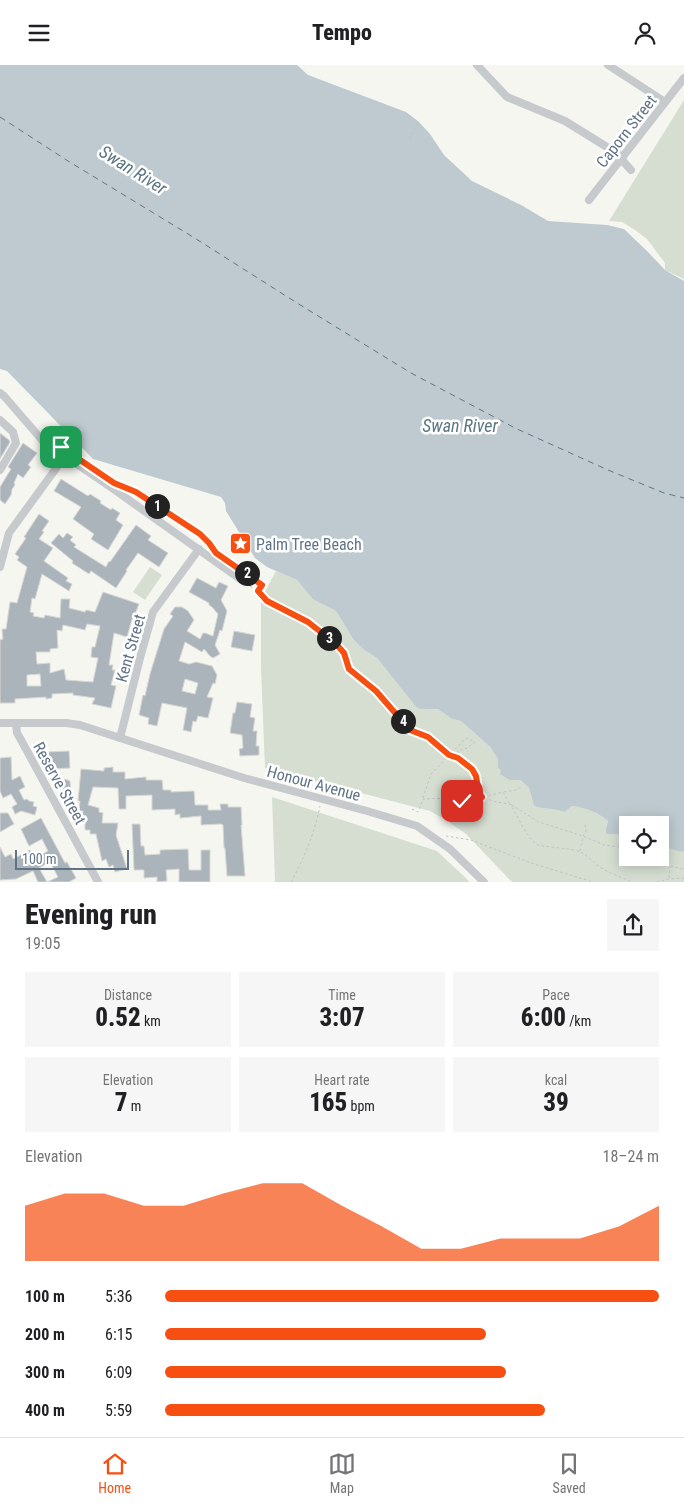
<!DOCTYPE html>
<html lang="en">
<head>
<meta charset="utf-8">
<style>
  :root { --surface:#fff; --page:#f6f6f6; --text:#202124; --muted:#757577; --line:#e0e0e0; --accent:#f64f11 }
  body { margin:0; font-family:"Roboto Condensed",sans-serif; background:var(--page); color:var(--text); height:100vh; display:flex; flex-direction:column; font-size:19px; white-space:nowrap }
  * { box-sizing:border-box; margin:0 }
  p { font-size:16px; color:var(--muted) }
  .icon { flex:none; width:28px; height:28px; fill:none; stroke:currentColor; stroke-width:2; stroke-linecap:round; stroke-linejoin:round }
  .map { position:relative; height:817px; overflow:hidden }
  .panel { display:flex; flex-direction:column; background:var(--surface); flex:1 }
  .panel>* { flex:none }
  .controls { position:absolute; left:619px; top:751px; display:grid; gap:10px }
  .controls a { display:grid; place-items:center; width:50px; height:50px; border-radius:0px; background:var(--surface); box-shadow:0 2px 12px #0003; font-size:25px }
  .scale { position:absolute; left:15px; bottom:12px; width:114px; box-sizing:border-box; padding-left:5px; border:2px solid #617486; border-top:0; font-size:14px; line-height:18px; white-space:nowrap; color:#617486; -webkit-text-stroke:4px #fff; paint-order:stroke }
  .pin { position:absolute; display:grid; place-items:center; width:42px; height:42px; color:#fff; margin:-21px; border-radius:10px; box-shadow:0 2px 8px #0006 }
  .km { position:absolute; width:25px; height:25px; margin:-12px; border-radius:50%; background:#222; color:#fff; font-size:14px; line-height:25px; text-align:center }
  .round { display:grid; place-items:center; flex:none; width:52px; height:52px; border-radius:0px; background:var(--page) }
  .summary { display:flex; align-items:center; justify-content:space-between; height:85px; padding:0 25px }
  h1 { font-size:28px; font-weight:800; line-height:38px }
  .figures { display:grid; grid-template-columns:repeat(3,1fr); gap:8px; height:85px; padding:5px 25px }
  .figures div { display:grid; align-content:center; border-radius:0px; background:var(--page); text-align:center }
  .figures b { font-size:25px; font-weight:800 }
  .figures small { font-size:14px; font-weight:400 }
  .figures p { font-size:14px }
  .chart { height:140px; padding:10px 25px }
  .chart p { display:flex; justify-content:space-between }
  .chart svg { width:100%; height:90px; margin-top:5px; fill:var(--accent); opacity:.7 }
  ul { padding:0 25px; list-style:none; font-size:16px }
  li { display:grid; grid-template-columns:80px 60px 1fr; align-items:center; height:38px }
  li i { height:12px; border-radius:6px; background:var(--accent) }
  header { display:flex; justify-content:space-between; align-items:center; height:65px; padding:0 25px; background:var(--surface); font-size:22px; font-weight:800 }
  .tabs { display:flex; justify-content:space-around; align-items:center; height:70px; border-top:1px solid var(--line); background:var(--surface); font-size:14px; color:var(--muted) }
  .tabs a { display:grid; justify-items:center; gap:2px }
  .tabs .on { color:var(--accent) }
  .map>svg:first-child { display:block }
  .green { fill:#d6ded2 }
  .water { fill:#becacf }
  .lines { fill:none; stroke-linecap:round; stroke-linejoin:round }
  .ferry { stroke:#5d7783; stroke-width:1; stroke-dasharray:6 5; stroke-linecap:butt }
  .building { fill:#acb4bb; stroke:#d7d7d4; fill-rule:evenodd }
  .path { stroke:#c0c1c3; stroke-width:1; stroke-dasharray:2.5 2.5; stroke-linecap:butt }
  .minor { stroke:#c7cacd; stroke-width:8 }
  .route-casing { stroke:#fff; stroke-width:10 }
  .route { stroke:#f64f11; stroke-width:6 }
  .labels { text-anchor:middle; stroke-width:5; stroke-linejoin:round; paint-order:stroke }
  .street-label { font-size:16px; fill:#617486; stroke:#fff }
  .poi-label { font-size:16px; fill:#617486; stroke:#fff; text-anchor:start }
  .water-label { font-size:18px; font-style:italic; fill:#5d7783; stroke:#fff }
</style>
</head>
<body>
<header><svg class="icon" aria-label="menu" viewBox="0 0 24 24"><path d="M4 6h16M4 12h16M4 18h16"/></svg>Tempo<svg class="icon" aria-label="person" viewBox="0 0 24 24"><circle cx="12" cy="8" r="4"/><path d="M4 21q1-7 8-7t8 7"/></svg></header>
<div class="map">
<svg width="684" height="817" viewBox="0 0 684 817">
  <rect width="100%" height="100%" fill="#f6f6f1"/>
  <!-- green -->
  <g class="green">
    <path d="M684,35V214L665,205V198L647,174L635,165L622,157L609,156Z"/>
    <path d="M150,502L162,510L145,535L133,527Z"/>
    <path d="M276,506L297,515L313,533L336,546L353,574L364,585L377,593L416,642L420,644H438L452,654L461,656L490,682L498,694L499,698L529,723L534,741C545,745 554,743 565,747L572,741C586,743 597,747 608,756L606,763V769L627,770L628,792H660V780L677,786L684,787V817H512L466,769L449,757L430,746L265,703L261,604V534Z"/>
    <path d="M272,732L437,786L470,817H275Z"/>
  </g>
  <!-- water -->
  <path class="water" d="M0,0H297L308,10L406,47L418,56L430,69L444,90L472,116L521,140L548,156L607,160L624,164L648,187L665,205L684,216V787L677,786L660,780V760H628L627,770L606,769V763L608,756C597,747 586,743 572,741L565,747C554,743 545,745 534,741L529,723L520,715H510L500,709L501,705L498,703V694L490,682L461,656L452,654L438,644H420L416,642L377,593L364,585L353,574L336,546L313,534L297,515L267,502L255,493L226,446L225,438L221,432L93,394L7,306L0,304Z"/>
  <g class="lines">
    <!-- ferry -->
    <path class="ferry" d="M0,52L68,96L193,172L297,238L411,308L515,363L608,405L664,428L684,433"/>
  </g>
  <!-- building -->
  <g class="building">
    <path d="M0,368L9,375L10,377L0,394Z"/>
    <path d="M23,378L37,388L28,400L31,402L23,413L18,409L14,418L15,420L12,424L11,430L5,439L0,435V422L11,404L8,402Z"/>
    <path d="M61,414L88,431L90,429L101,436L100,438L111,445L112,443L120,448L116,455L123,460L108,485L91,474L94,469L73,454L81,442L54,426Z"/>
    <path d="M39,449L49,456L42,466L44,467L39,474L53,483L44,496L68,513L66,516L72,519L69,526L42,509L35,534L32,533L30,547L34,548L33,551L44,553L45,550L60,553L61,534H70L69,543L85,547L86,545L95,547L103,527L139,539L133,554H132L127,572L114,568L109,600H113L112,605H115L111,620L116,621L111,643L92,639L95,633L73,630V628L52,629V633L46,634V632L15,634V638H0V575L3,574L2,564H6L10,537L17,538L27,502L17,495L19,492L15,489L26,473L24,472ZM87,559L100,561L95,582H92L91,592L98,593L93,617L66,615L64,604L50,608V598L37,599L36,587H50V584L58,583L57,565L62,566L63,560L85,565ZM40,609L41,621H27V610Z"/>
    <path d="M136,460L151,471L148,475L168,488L159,502L138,488L126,505L127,506L116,523L91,506L89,509L72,498L73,496L51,478L59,469L63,473L67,468L73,472L70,475L76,480L74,482L106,502L109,496L110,497Z"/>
    <path d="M197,513L216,523L219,517L228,521L221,535L227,546L222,566L220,565L215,580L220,589L213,593L210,591L204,584L202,587L185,577L179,596L189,599L196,597L212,601L217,610L215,619L213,618L207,632L213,633L208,653L198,651L196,657L193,656L191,667L183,665L187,643L162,638L157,661L148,659L149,653L139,650L143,630L145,631L150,609L164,564L173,551L170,549L175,542H182L188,546L194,555L187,566L200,574L203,568H205L213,571L218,549L212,542L209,540V538L189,527ZM185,614L198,618L195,629L182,626Z"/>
    <path d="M234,566L255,570L252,586L231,582Z"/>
    <path d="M237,637L252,639L250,652L255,653L253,666H257L256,681H259V690L240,691L239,684L243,683L242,670L230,668L233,648H235Z"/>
    <path d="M69,686L70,703L50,704V698H48V687Z"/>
    <path d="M11,692L12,715L20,711L25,722L19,725L24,735L27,734L29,736L34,737L33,741L37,742L35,750L21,746L15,749L12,742L17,739L11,729L3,733L0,726V693Z"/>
    <path d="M113,702V707H125V714L146,712V715H162L163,725H171V727L194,726L195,740H208V745H221L220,739H228V742H241L242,760H241L245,811H227L225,783H224L223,760L221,759L201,760V751L180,753V749L175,750V744L152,745V730L126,731V744H119L118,723L93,722L88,740L99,743V747L103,748L102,758H118L116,770L127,804L115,807L113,800L109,802L106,794L102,796L96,769H90V765H85V755H82L83,746H79L80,736H78L81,704L104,706V703Z"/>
    <path d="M65,714L70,716L71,728L62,725Z"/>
    <path d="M0,748H8L14,759L0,767Z"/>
    <path d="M41,753L65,798L67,797L76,813L69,817H47L58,812L50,797L39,803L47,817H38L33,806L16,814L0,815V782L5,792L11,789L13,794L30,785L34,794L48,786L42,774L29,781L21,764Z"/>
    <path d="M132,759H140L141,781H144L145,790L160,789V785L188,784L189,805H201V785H210V817H179V804L166,805L167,816L157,817V812L144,813V805H134Z"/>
  </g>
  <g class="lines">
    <!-- path -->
    <g class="path">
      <path d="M410,74L418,56"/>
      <path d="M127,424L136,427L200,469L209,478L215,486"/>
      <path d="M239,474L254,467"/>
      <path d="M234,500L262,520L258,526L267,537L308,557L336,579L342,585L349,604L376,626L410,665L429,672L449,690L458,693L472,704L476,711L479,728L482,732L496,737L510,739C517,750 526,771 536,779C541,782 569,783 578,786C587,789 593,798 600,802C610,809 622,812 632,817"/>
      <path d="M250,521L257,526"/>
      <path d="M504,727L516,725L521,722"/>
      <path d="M484,732L503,727L510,739L539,757L583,771L604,780L620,782L628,787"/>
      <path d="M423,733L431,709L466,673L475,677L467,683L458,686V693"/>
      <path d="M412,744L418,747L423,734L456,733L471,736L480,733"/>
      <path d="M446,771L471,775L531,798L593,817"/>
      <path d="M580,786L583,771L586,766L585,758"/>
      <path d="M637,792C653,795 668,801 684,804"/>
      <path d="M669,813L670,802"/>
      <path d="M291,817C305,792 314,769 320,741"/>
      <path d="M657,817L669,814L684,813"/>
    </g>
    <!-- minor -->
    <g class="minor">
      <path d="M477,0L507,32L565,56L623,92"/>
      <path d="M608,0L665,37"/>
      <path d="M621,94L631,105"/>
      <path d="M589,135L684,13"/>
      <path d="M0,328L4,331L49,383L65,391L112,423L243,516"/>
      <path d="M0,355L13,367L16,378L0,405"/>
      <path d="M0,502L9,468L65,391"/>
      <path d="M0,658H66L80,660L244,713L367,746L417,761L450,784L484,817"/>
      <path d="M16,658L17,668L20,673L98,817"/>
      <path d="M120,673L140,593L153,547L199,484"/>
    </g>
  </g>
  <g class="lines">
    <defs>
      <path id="route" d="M61,382L114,418L136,427L200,469L209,478L216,488L262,520L258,526L267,536L308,557L336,579L344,588L349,604L376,626L410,665L428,672L449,690L458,693L472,704L476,711L479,728L482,732L471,736H462"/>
    </defs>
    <!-- route casing -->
    <use href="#route" class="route-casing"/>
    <!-- route -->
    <use href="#route" class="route"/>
  </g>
  <!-- icons -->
  <defs>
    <symbol id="sight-square" viewBox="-11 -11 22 22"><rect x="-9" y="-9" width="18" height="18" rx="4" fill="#f64f11" stroke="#fff"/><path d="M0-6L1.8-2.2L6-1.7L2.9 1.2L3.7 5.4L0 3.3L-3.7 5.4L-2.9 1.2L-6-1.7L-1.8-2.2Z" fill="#fff"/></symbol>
  </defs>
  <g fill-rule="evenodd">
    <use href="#sight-square" x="228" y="466" width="25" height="25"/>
  </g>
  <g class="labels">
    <!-- street labels -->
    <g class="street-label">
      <text transform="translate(626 66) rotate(-52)" y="6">Caporn Street</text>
      <text transform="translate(130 583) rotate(-74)" y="6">Kent Street</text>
      <text transform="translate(60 718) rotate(61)" y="6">Reserve Street</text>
      <text transform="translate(314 718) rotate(15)" y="6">Honour Avenue</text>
    </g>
    <!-- poi labels -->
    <g class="poi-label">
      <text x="256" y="485">Palm Tree Beach</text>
    </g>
    <!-- water labels -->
    <g class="water-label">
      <text transform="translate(133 105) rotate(32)" y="6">Swan River</text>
      <text x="460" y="367">Swan River</text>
    </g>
  </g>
</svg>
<div class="controls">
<a><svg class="icon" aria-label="locate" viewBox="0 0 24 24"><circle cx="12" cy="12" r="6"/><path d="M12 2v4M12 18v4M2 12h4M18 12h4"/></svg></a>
</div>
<div class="scale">100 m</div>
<div class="pin" style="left:61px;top:382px;background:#1e9e55"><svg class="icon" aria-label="arrive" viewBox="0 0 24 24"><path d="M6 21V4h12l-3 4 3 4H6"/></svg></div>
<div class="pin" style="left:462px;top:736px;background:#d93025"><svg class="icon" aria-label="check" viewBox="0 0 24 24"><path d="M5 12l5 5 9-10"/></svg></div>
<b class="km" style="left:157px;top:441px">1</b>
<b class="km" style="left:247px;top:508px">2</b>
<b class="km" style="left:329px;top:573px">3</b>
<b class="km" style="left:403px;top:656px">4</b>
</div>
<section class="panel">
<div class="summary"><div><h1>Evening run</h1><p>19:05</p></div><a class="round"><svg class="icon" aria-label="share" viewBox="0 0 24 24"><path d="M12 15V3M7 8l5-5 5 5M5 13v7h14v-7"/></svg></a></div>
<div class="figures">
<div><p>Distance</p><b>0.52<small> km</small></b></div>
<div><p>Time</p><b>3:07</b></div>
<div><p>Pace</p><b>6:00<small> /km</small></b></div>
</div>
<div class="figures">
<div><p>Elevation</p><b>7<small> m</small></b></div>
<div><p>Heart rate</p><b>165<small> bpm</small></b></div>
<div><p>kcal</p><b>39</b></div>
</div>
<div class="chart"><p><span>Elevation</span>18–24 m</p>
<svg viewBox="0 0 160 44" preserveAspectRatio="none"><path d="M0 44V17L10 11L20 11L30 17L40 17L50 11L60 6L70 6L80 17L90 27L100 38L110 38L120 33L130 33L140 33L150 27L160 17V44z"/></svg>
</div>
<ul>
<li><b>100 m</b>5:36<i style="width:100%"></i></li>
<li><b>200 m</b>6:15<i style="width:65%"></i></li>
<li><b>300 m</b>6:09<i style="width:69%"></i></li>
<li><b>400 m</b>5:59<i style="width:77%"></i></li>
</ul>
</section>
<nav class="tabs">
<a class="on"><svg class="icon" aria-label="home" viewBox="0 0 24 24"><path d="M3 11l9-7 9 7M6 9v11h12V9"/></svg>Home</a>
<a><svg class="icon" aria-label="map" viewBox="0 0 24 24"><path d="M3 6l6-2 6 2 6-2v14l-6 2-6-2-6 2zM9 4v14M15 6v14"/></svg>Map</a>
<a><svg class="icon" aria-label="saved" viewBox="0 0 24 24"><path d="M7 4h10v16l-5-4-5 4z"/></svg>Saved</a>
</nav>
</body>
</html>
